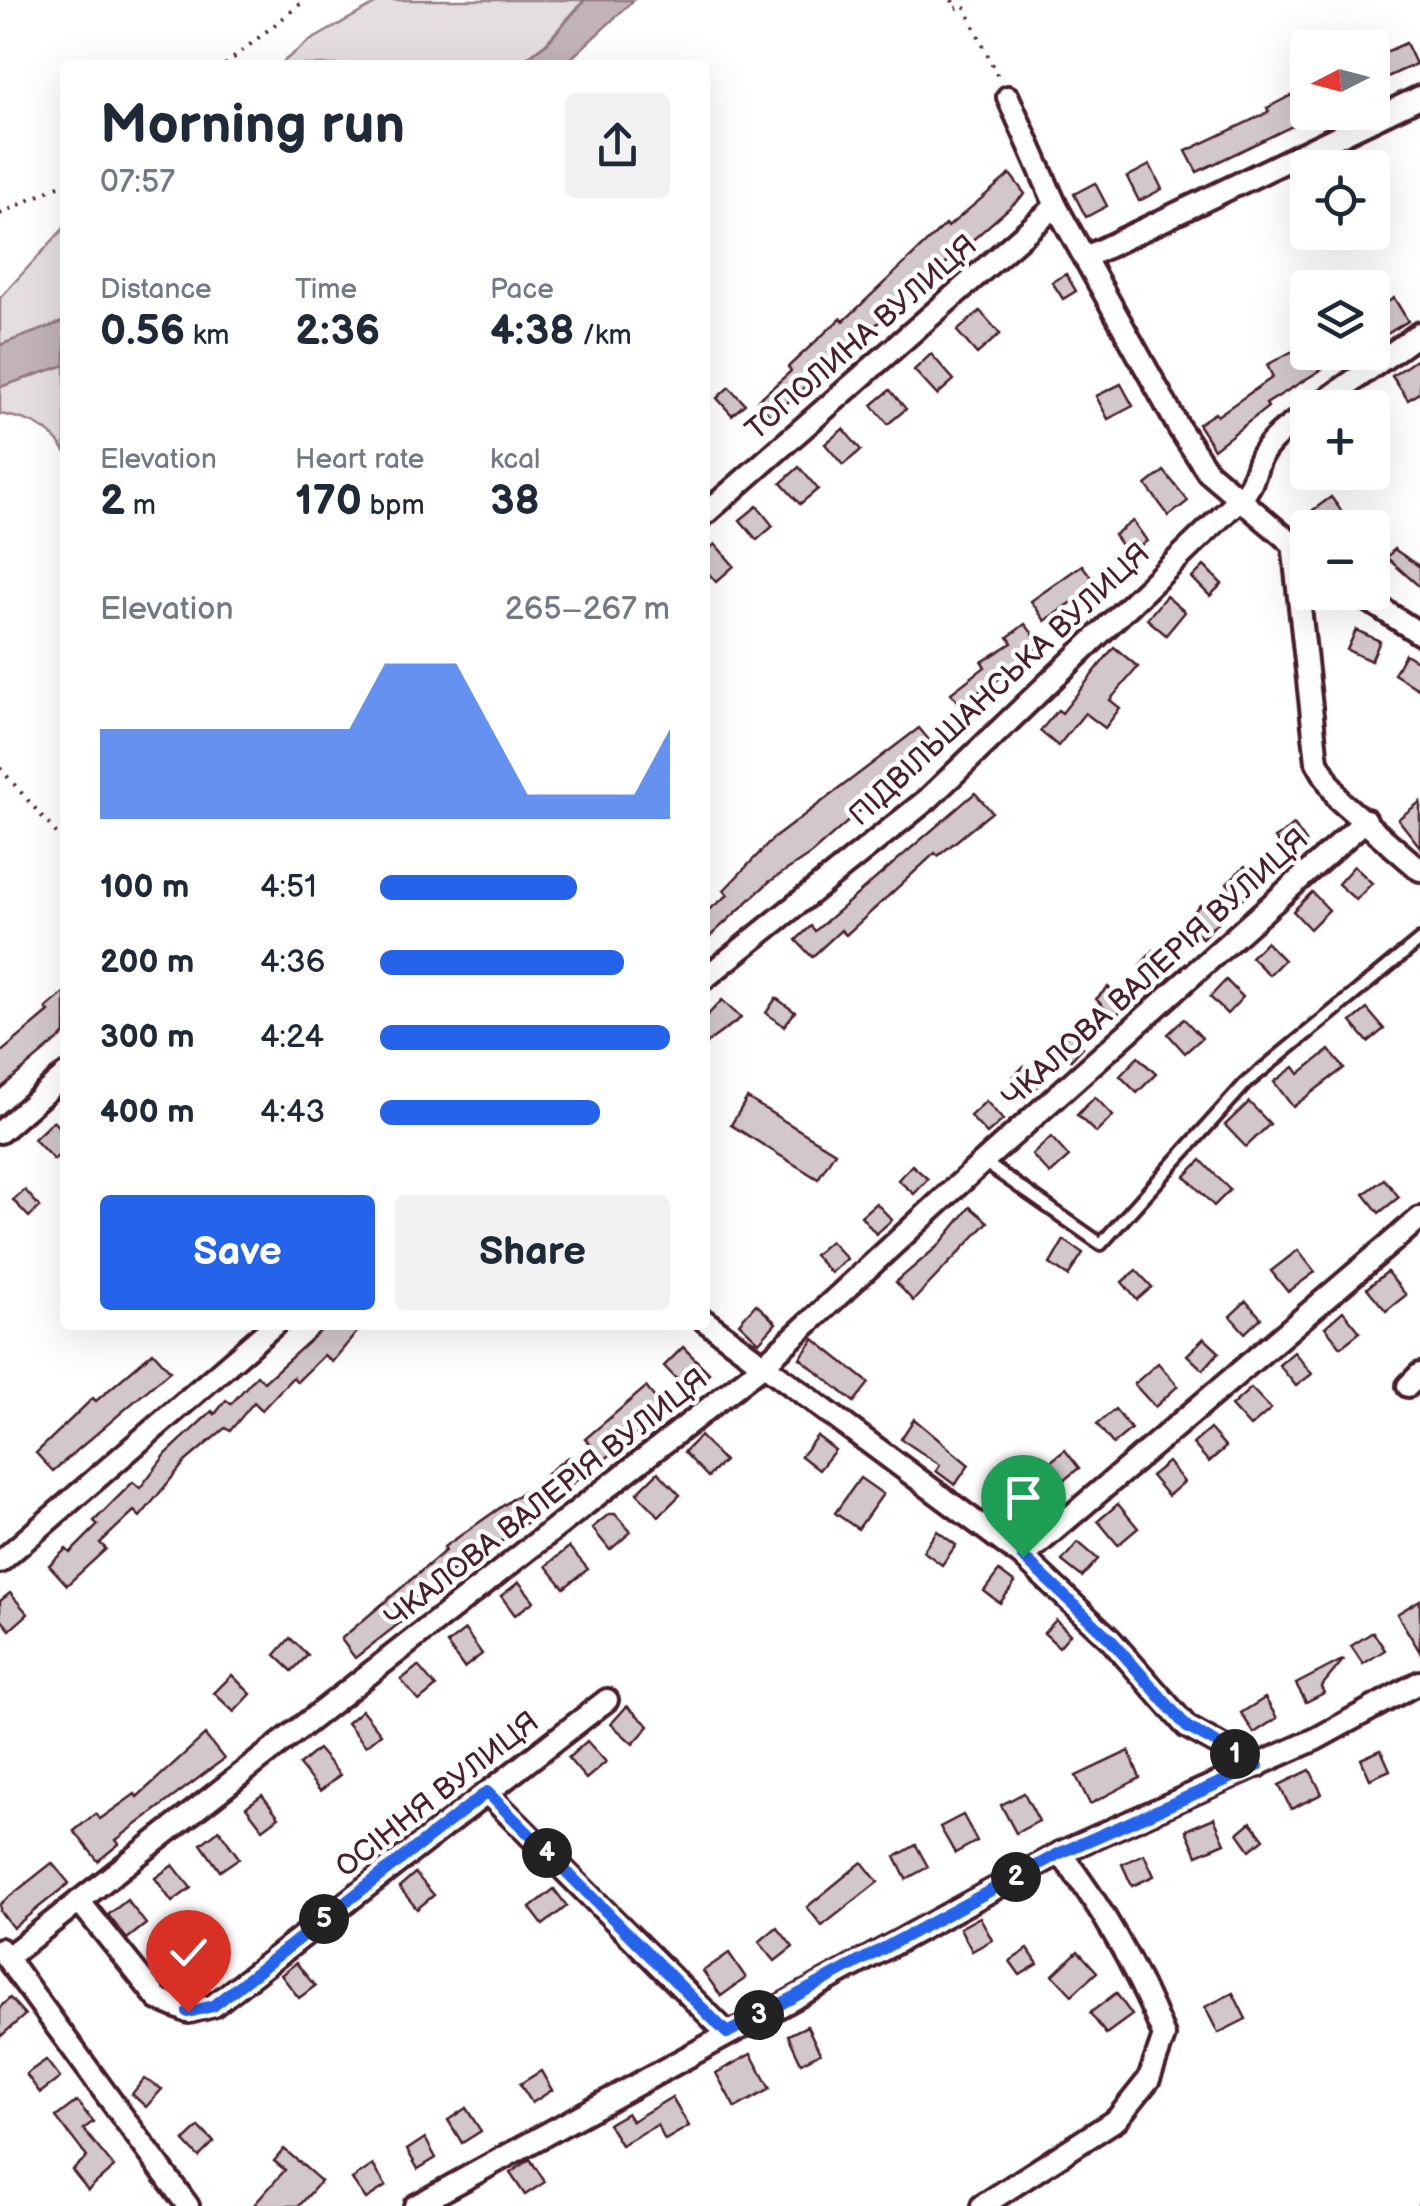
<!DOCTYPE html>
<html lang="en">
<head>
<meta charset="utf-8">
<style>
  :root { --surface:#fff; --page:#f2f2f3; --text:#1f2937; --muted:#747a83; --accent:#2563eb }
  body { margin:0; font-family:"Balsamiq Sans",sans-serif; background:var(--page); color:var(--text); height:100vh; display:flex; flex-direction:column; font-size:38px; white-space:nowrap }
  * { box-sizing:border-box; margin:0 }
  p { font-size:32px; color:var(--muted) }
  .icon { flex:none; width:55px; height:55px; fill:none; stroke:currentColor; stroke-width:2; stroke-linecap:round; stroke-linejoin:round }
  .map { position:relative; flex:1; overflow:hidden }
  .panel { position:absolute; left:60px; top:60px; width:650px; height:1270px; display:flex; flex-direction:column; background:var(--surface); border-radius:10px; box-shadow:0 10px 40px #0002 }
  .panel>* { flex:none }
  .needle { width:65px; rotate:264deg }
  .controls { position:absolute; left:1290px; top:30px; display:grid; gap:20px }
  .controls a { display:grid; place-items:center; width:100px; height:100px; border-radius:10px; background:var(--surface); box-shadow:0 10px 40px #0002; font-size:50px }
  .pin { position:absolute; display:grid; place-items:center; width:85px; height:85px; color:#fff; margin:-102px -42px; border-radius:50% 50% 50% 0; rotate:-45deg; box-shadow:0 0 10px #0007 }
  .pin .icon { rotate:45deg }
  .km { position:absolute; width:50px; height:50px; margin:-25px; border-radius:50%; background:#222; color:#fff; font-size:28px; line-height:50px; text-align:center }
  .round { display:grid; place-items:center; flex:none; width:105px; height:105px; border-radius:10px; background:var(--page) }
  .summary { display:flex; align-items:center; justify-content:space-between; height:170px; padding:0 40px }
  h1 { font-size:55px; font-weight:700; line-height:75px }
  .metrics { display:grid; grid-template-columns:repeat(3,1fr); gap:15px; height:170px; padding:10px 40px }
  .metrics div { display:grid; align-content:center }
  .metrics b { font-size:42px; font-weight:700 }
  .metrics small { font-size:28px; font-weight:400 }
  .metrics p { font-size:28px }
  .chart { height:280px; padding:20px 40px }
  .chart p { display:flex; justify-content:space-between }
  .chart svg { width:100%; height:180px; margin-top:10px; fill:var(--accent); opacity:.7 }
  .primary-button { display:flex; gap:20px; margin-top:auto; padding:20px 40px }
  .primary-button a { flex:1; height:115px; border-radius:10px; background:var(--accent); color:#fff; font-size:40px; font-weight:700; line-height:115px; text-align:center }
  .primary-button a+a { background:var(--page); color:var(--text) }
  ul { padding:0 40px; list-style:none; font-size:32px }
  li { display:grid; grid-template-columns:160px 120px 1fr; align-items:center; height:75px }
  li i { height:25px; border-radius:12px; background:var(--accent) }
  .map>svg:first-child { display:block }
  .green { fill:#e5dee0; stroke:#987e86; stroke-width:2.5 }
  .water { fill:#c1b3b6; stroke:#91787e; stroke-width:2.5 }
  .building { fill:#d2c7cb; stroke:#4a1f2b; stroke-width:2.5 }
  .lines { fill:none; stroke-linecap:round; stroke-linejoin:round }
  .service-casing { stroke:#4a1f2b; stroke-width:18 }
  .minor-casing { stroke:#4a1f2b; stroke-width:28 }
  .path { stroke:#4a1f2b; stroke-width:4; stroke-dasharray:2.5 8; stroke-linecap:butt }
  .service { stroke:#fff; stroke-width:10 }
  .minor { stroke:#fff; stroke-width:20 }
  .route-casing { stroke:#fff; stroke-width:20 }
  .route { stroke:#2563eb; stroke-width:12 }
  .labels { text-anchor:middle; stroke-width:9; stroke-linejoin:round; paint-order:stroke }
  .street-label { font-size:30px; fill:#4a1f2b; stroke:#fff }
</style>
</head>
<body>
<div class="map">
<svg width="1420" height="2206" viewBox="0 0 1420 2206">
  <rect width="100%" height="100%" fill="#fff"/>
  <filter id="ink" filterUnits="userSpaceOnUse"><feTurbulence type="fractalNoise" baseFrequency=".01" numOctaves="2"/><feDisplacementMap in="SourceGraphic" scale="20" xChannelSelector="R" yChannelSelector="G"/><feConvolveMatrix kernelMatrix="1 2 1 2 8 2 1 2 1" color-interpolation-filters="sRGB"/></filter>
  <g filter="url(#ink)">
    <!-- green -->
    <g class="green">
      <path d="M382,0H584L546,43L518,65H279L308,42Z"/>
      <path d="M65,227V321L0,345V298Z"/>
      <path d="M65,364V451C48,426 29,419 0,414V387Z"/>
    </g>
    <!-- water -->
    <g class="water">
      <path d="M585,0H634L564,65H518L548,42Z"/>
      <path d="M65,321V365L0,387V345Z"/>
    </g>
    <!-- building -->
    <g class="building">
      <path d="M1406,43L1416,64L1372,84V58Z"/>
      <path d="M1292,95L1305,120L1197,172L1186,151L1269,112L1267,108Z"/>
      <path d="M1150,165L1162,189L1139,201L1127,177Z"/>
      <path d="M1010,174L1025,194L771,417L757,401L791,371L788,367L841,318L844,321L946,224L948,227Z"/>
      <path d="M1095,183L1107,206L1086,217L1074,194Z"/>
      <path d="M1066,274L1076,291L1063,299L1052,282Z"/>
      <path d="M1394,298L1408,321L1387,334L1372,312Z"/>
      <path d="M980,311L1000,334L977,354L957,331Z"/>
      <path d="M1291,352H1350L1266,404L1268,407L1214,449L1198,424L1215,413L1217,416L1273,377L1267,365Z"/>
      <path d="M931,354L954,380L937,395L914,370Z"/>
      <path d="M1420,357V392L1408,400L1392,376Z"/>
      <path d="M1121,384L1133,406L1108,419L1096,396Z"/>
      <path d="M729,387L745,404L732,415L717,398Z"/>
      <path d="M890,390L906,409L888,424L872,405Z"/>
      <path d="M843,429L861,450L843,465L825,444Z"/>
      <path d="M799,467L818,489L800,504L781,483Z"/>
      <path d="M1164,471L1188,501L1169,516L1146,485Z"/>
      <path d="M1331,497L1354,528H1326L1313,510Z"/>
      <path d="M757,506L773,526L757,540L740,520Z"/>
      <path d="M1133,521L1147,541L1128,555L1114,535Z"/>
      <path d="M715,544L734,566L716,582L705,569V553Z"/>
      <path d="M1394,549L1420,567V587L1387,558Z"/>
      <path d="M1082,565L1097,585L1045,621L1031,601Z"/>
      <path d="M1204,566L1222,584L1210,596L1192,578Z"/>
      <path d="M1166,596L1185,612L1166,635L1147,619Z"/>
      <path d="M1025,624L1041,644L1011,667L1013,670L977,693L983,702L966,714L951,693L985,667L982,662L1012,643L1008,637Z"/>
      <path d="M1356,630L1380,641L1371,661L1347,650Z"/>
      <path d="M1114,647L1138,667L1110,700L1120,708L1105,728L1085,713L1058,746L1040,731L1058,710L1062,713Z"/>
      <path d="M1405,654L1420,663V690L1394,674Z"/>
      <path d="M919,728L934,746L811,854L769,882L705,941V902L710,909L728,895L724,890L774,838Z"/>
      <path d="M975,793L992,812L938,856L935,853L846,935L841,930L812,957L796,940L811,926L815,931Z"/>
      <path d="M1420,802V847L1398,819Z"/>
      <path d="M1294,825L1306,842L1288,856L1275,838Z"/>
      <path d="M1245,866L1260,882L1242,899L1227,883Z"/>
      <path d="M1354,866L1372,883L1356,900L1338,884Z"/>
      <path d="M1312,892L1329,910L1310,929L1293,911Z"/>
      <path d="M1200,905L1218,922L1202,938L1184,922Z"/>
      <path d="M1266,942L1284,960L1269,975L1251,957Z"/>
      <path d="M1154,950L1170,965L1155,981L1139,966Z"/>
      <path d="M1226,980L1243,997L1227,1014L1210,997Z"/>
      <path d="M1108,987L1126,1005L1114,1018L1096,999Z"/>
      <path d="M65,992V1034L0,1089V1053L49,1012L46,1008Z"/>
      <path d="M776,998L795,1012L784,1026L766,1013Z"/>
      <path d="M722,1000L741,1018L705,1044V1018Z"/>
      <path d="M1367,1009L1384,1029L1368,1042L1351,1022Z"/>
      <path d="M1184,1019L1202,1038L1185,1053L1168,1034Z"/>
      <path d="M1069,1033L1083,1047L1071,1060L1056,1045Z"/>
      <path d="M1329,1050L1344,1068L1293,1107L1274,1082L1294,1067L1299,1074Z"/>
      <path d="M1138,1057L1156,1074L1137,1093L1120,1076Z"/>
      <path d="M1024,1066L1041,1083L1028,1096L1011,1079Z"/>
      <path d="M1095,1097L1113,1116L1096,1133L1077,1115Z"/>
      <path d="M747,1098L835,1152L818,1179L731,1125Z"/>
      <path d="M986,1101L1003,1120L987,1134L970,1116Z"/>
      <path d="M1249,1102L1270,1124L1246,1147L1225,1125Z"/>
      <path d="M53,1121L65,1134V1149L54,1160L34,1139Z"/>
      <path d="M1051,1137L1069,1157L1050,1174L1032,1155Z"/>
      <path d="M1201,1160L1230,1190L1214,1206L1185,1176Z"/>
      <path d="M912,1165L928,1179L914,1194L898,1180Z"/>
      <path d="M1384,1179L1399,1197L1379,1213L1364,1194Z"/>
      <path d="M25,1190L40,1207L29,1217L13,1200Z"/>
      <path d="M876,1203L892,1220L876,1234L861,1216Z"/>
      <path d="M970,1207L988,1222L913,1301L896,1282L939,1245Z"/>
      <path d="M1064,1240L1083,1253L1068,1276L1050,1264Z"/>
      <path d="M830,1241L847,1259L831,1273L814,1255Z"/>
      <path d="M1298,1250L1315,1272L1288,1292L1271,1271Z"/>
      <path d="M1136,1270L1152,1287L1137,1300L1122,1282Z"/>
      <path d="M1387,1272L1406,1295L1386,1311L1367,1288Z"/>
      <path d="M1246,1301L1261,1318L1245,1333L1230,1316Z"/>
      <path d="M756,1304L776,1323L759,1342L739,1323Z"/>
      <path d="M1343,1311L1360,1332L1341,1347L1325,1327Z"/>
      <path d="M327,1325H363L332,1362L324,1355L297,1382L293,1377L262,1410L254,1402L230,1431L225,1428L185,1462L140,1517L134,1511L100,1543L106,1549L67,1585L49,1565L66,1549L70,1553L98,1525L94,1521L133,1482L140,1488L166,1454L212,1411L215,1414L226,1400L231,1404L257,1375L264,1382Z"/>
      <path d="M1204,1338L1219,1352L1203,1370L1187,1355Z"/>
      <path d="M814,1339L869,1383L854,1402L800,1358Z"/>
      <path d="M683,1347L709,1373L689,1392L664,1366Z"/>
      <path d="M153,1352L170,1371L53,1471L36,1453L93,1398L96,1401Z"/>
      <path d="M1294,1352L1312,1374L1296,1386L1279,1365Z"/>
      <path d="M1158,1363L1178,1386L1155,1407L1134,1384Z"/>
      <path d="M646,1387L666,1412L605,1459L585,1439Z"/>
      <path d="M1251,1388L1271,1409L1250,1427L1231,1406Z"/>
      <path d="M1115,1409L1131,1429L1113,1444L1097,1424Z"/>
      <path d="M914,1419L969,1465L955,1485L936,1471L940,1465L901,1439Z"/>
      <path d="M1210,1429L1226,1447L1209,1462L1193,1444Z"/>
      <path d="M700,1436L724,1461L708,1477L684,1452Z"/>
      <path d="M817,1436L835,1450L819,1470L801,1456Z"/>
      <path d="M1065,1450L1079,1468L1059,1484L1045,1466Z"/>
      <path d="M568,1457L583,1475L562,1492L546,1474Z"/>
      <path d="M1168,1462L1184,1482L1168,1496L1151,1476Z"/>
      <path d="M658,1472L680,1495L659,1516L637,1493Z"/>
      <path d="M860,1478L883,1494L858,1529L835,1513Z"/>
      <path d="M524,1491L541,1512L462,1571L459,1566L404,1606L410,1615L355,1658L341,1639L446,1550L444,1547Z"/>
      <path d="M1027,1491L1042,1512L1019,1529L1003,1508Z"/>
      <path d="M1118,1504L1138,1528L1118,1545L1098,1521Z"/>
      <path d="M609,1514H615L631,1532L610,1550L592,1528Z"/>
      <path d="M937,1531L956,1545L942,1565L923,1551Z"/>
      <path d="M1078,1542L1098,1559L1082,1577L1062,1561Z"/>
      <path d="M569,1547L588,1569L564,1588L546,1566Z"/>
      <path d="M999,1571L1015,1583L1000,1603L984,1591Z"/>
      <path d="M519,1582L534,1601L515,1615L501,1596Z"/>
      <path d="M10,1593L28,1614L10,1630L0,1618V1601Z"/>
      <path d="M1420,1600V1652L1397,1614Z"/>
      <path d="M1056,1620L1070,1634L1059,1647L1044,1633Z"/>
      <path d="M465,1630L482,1654L464,1668L447,1644Z"/>
      <path d="M1373,1632L1385,1650L1363,1664L1351,1646Z"/>
      <path d="M290,1638L308,1655L292,1671L275,1655Z"/>
      <path d="M1344,1659L1321,1687L1324,1693L1306,1702L1296,1684Z"/>
      <path d="M418,1666L436,1687L419,1701L401,1680Z"/>
      <path d="M232,1675L251,1694L234,1712L214,1693Z"/>
      <path d="M1265,1698L1277,1718L1254,1733L1241,1713Z"/>
      <path d="M627,1706L649,1726L633,1744L611,1724Z"/>
      <path d="M362,1710L381,1734L366,1746L347,1723Z"/>
      <path d="M205,1735L224,1759L116,1840L119,1844L98,1861L74,1831L95,1814L100,1819L135,1794L137,1797Z"/>
      <path d="M587,1741L606,1762L586,1779L568,1758Z"/>
      <path d="M318,1749L340,1775L320,1791L299,1765Z"/>
      <path d="M1381,1750L1390,1770L1370,1779L1361,1759Z"/>
      <path d="M1129,1751L1140,1778L1090,1804L1076,1776Z"/>
      <path d="M1310,1770L1322,1794L1291,1809L1279,1785Z"/>
      <path d="M1024,1793L1039,1821L1016,1833L1001,1805Z"/>
      <path d="M262,1795L279,1817L263,1829L246,1807Z"/>
      <path d="M963,1815L977,1841L955,1853L940,1827Z"/>
      <path d="M1214,1818L1225,1843L1197,1855L1186,1830Z"/>
      <path d="M1251,1822L1264,1839L1250,1850L1238,1833Z"/>
      <path d="M219,1830L239,1858L220,1871L201,1844Z"/>
      <path d="M916,1845L928,1867L906,1879L895,1857Z"/>
      <path d="M1144,1854L1154,1876L1132,1886L1122,1864Z"/>
      <path d="M862,1862L878,1882L822,1926L807,1907Z"/>
      <path d="M52,1863L69,1883L13,1928L0,1911V1904Z"/>
      <path d="M173,1865L191,1888L172,1902L155,1878Z"/>
      <path d="M415,1873L434,1895L417,1909L399,1887Z"/>
      <path d="M554,1889L567,1906L543,1925L530,1908Z"/>
      <path d="M127,1900L146,1924L127,1939L108,1915Z"/>
      <path d="M980,1917L992,1940L972,1951L960,1928Z"/>
      <path d="M777,1927L793,1947L775,1961L759,1942Z"/>
      <path d="M1028,1949L1038,1964L1020,1975L1010,1961Z"/>
      <path d="M1078,1951L1097,1972L1072,1995L1053,1975Z"/>
      <path d="M729,1953L746,1978L721,1996L703,1971Z"/>
      <path d="M296,1963L315,1986L299,1998L281,1975Z"/>
      <path d="M1116,1993L1132,2015L1106,2034L1090,2013Z"/>
      <path d="M1233,1993L1246,2019L1218,2033L1205,2007Z"/>
      <path d="M10,1998L25,2015L0,2037V2007Z"/>
      <path d="M807,2026L820,2053L801,2063L788,2035Z"/>
      <path d="M751,2054L770,2089L735,2108L716,2073Z"/>
      <path d="M46,2060L60,2078L40,2093L26,2074Z"/>
      <path d="M541,2071L552,2090L532,2103L520,2084Z"/>
      <path d="M144,2079L162,2089L146,2107L132,2094Z"/>
      <path d="M672,2097L689,2126L665,2140L657,2125L621,2145L608,2124L627,2113L632,2121Z"/>
      <path d="M77,2101L93,2122L83,2129L114,2167L88,2190L72,2170L87,2157L56,2117Z"/>
      <path d="M466,2108L481,2131L462,2143L448,2120Z"/>
      <path d="M199,2127L214,2142L199,2157L184,2141Z"/>
      <path d="M425,2138L436,2158L418,2169L407,2150Z"/>
      <path d="M284,2149L321,2181L299,2206H253L285,2170L274,2161Z"/>
      <path d="M530,2159L545,2182L525,2195L510,2173Z"/>
      <path d="M373,2165L386,2186L366,2199L352,2179Z"/>
    </g>
    <g class="lines">
      <defs>
        <path id="service" d="M984,1162L1101,1244L1245,1084L1420,940"/>
        <g id="minor">
          <path d="M1008,97L1056,206L1179,428L1208,472L1308,557"/>
          <path d="M1084,258L1420,97"/>
          <path d="M1315,408L1420,333"/>
          <path d="M705,514L1056,206"/>
          <path d="M1293,543L1317,762L1339,800L1420,870"/>
          <path d="M1356,592L1420,634"/>
          <path d="M705,978L928,799L1241,498C1253,485 1253,477 1259,461C1267,441 1290,425 1308,413"/>
          <path d="M0,1132L65,1075"/>
          <path d="M705,1321L1023,1557L1110,1639L1187,1727L1258,1766"/>
          <path d="M1408,1386L1420,1374"/>
          <path d="M1023,1557L1420,1218"/>
          <path d="M0,1562L274,1325"/>
          <path d="M487,1793L727,2033"/>
          <path d="M79,1901L158,1999L189,2012L213,2006L607,1700"/>
          <path d="M0,1949L188,2206"/>
          <path d="M9,1956L761,1367L984,1161L1366,820"/>
          <path d="M415,2206L1060,1853L1316,1739L1420,1682"/>
          <path d="M982,2206L1117,2119L1149,2079L1164,2036C1137,1970 1104,1909 1060,1853"/>
        </g>
      </defs>
      <!-- service casing -->
      <use href="#service" class="service-casing"/>
      <!-- minor casing -->
      <use href="#minor" class="minor-casing"/>
      <!-- path -->
      <g class="path">
        <path d="M952,0L955,9L964,5L999,79"/>
        <path d="M225,65L305,0"/>
        <path d="M0,214L65,183"/>
        <path d="M0,768L65,843"/>
        <path d="M1418,2206L1420,2204"/>
      </g>
      <!-- service -->
      <use href="#service" class="service"/>
      <!-- minor -->
      <use href="#minor" class="minor"/>
    </g>
  </g>
  <g class="lines" filter="url(#ink)">
    <defs>
      <path id="route" d="M188,2012L213,2006L487,1792L727,2033L1060,1853L1258,1766L1187,1727L1110,1639L1023,1557"/>
    </defs>
    <!-- route casing -->
    <use href="#route" class="route-casing"/>
    <!-- route -->
    <use href="#route" class="route"/>
  </g>
  <g class="labels">
    <!-- street labels -->
    <g class="street-label">
      <text transform="translate(861 337) rotate(-41)" y="10">ТОПОЛИНА ВУЛИЦЯ</text>
      <text transform="translate(999 684) rotate(-43)" y="10">ПІДВІЛЬШАНСЬКА ВУЛИЦЯ</text>
      <text transform="translate(1155 968) rotate(-42)" y="10">ЧКАЛОВА ВАЛЕРІЯ ВУЛИЦЯ</text>
      <text transform="translate(546 1498) rotate(-38)" y="10">ЧКАЛОВА ВАЛЕРІЯ ВУЛИЦЯ</text>
      <text transform="translate(437 1794) rotate(-38)" y="10">ОСІННЯ ВУЛИЦЯ</text>
    </g>
  </g>
</svg>
<div class="controls">
<a><svg class="needle" viewBox="-14 -14 28 28"><path d="M0-13l5 13h-10z" fill="#e53935"/><path d="M0 13l5-13h-10z" fill="#747a83"/></svg></a>
<a><svg class="icon" aria-label="locate" viewBox="0 0 24 24"><circle cx="12" cy="12" r="6"/><path d="M12 2v4M12 18v4M2 12h4M18 12h4"/></svg></a>
<a><svg class="icon" aria-label="layers" viewBox="0 0 24 24"><path d="M12 4l9 5-9 5-9-5zM3 14l9 5 9-5"/></svg></a>
<a>+</a>
<a>−</a>
</div>
<div class="pin" style="left:1023px;top:1557px;background:#1e9e55"><svg class="icon" aria-label="arrive" viewBox="0 0 24 24"><path d="M6 21V4h12l-3 4 3 4H6"/></svg></div>
<div class="pin" style="left:188px;top:2012px;background:#d93025"><svg class="icon" aria-label="check" viewBox="0 0 24 24"><path d="M5 12l5 5 9-10"/></svg></div>
<b class="km" style="left:1235px;top:1754px">1</b>
<b class="km" style="left:1016px;top:1877px">2</b>
<b class="km" style="left:759px;top:2015px">3</b>
<b class="km" style="left:547px;top:1853px">4</b>
<b class="km" style="left:324px;top:1919px">5</b>
<section class="panel">
<div class="summary"><div><h1>Morning run</h1><p>07:57</p></div><a class="round"><svg class="icon" aria-label="share" viewBox="0 0 24 24"><path d="M12 15V3M7 8l5-5 5 5M5 13v7h14v-7"/></svg></a></div>
<div class="metrics">
<div><p>Distance</p><b>0.56<small> km</small></b></div>
<div><p>Time</p><b>2:36</b></div>
<div><p>Pace</p><b>4:38<small> /km</small></b></div>
</div>
<div class="metrics">
<div><p>Elevation</p><b>2<small> m</small></b></div>
<div><p>Heart rate</p><b>170<small> bpm</small></b></div>
<div><p>kcal</p><b>38</b></div>
</div>
<div class="chart"><p><span>Elevation</span>265–267 m</p>
<svg viewBox="0 0 160 44" preserveAspectRatio="none"><path d="M0 44V22L10 22L20 22L30 22L40 22L50 22L60 22L70 22L80 6L90 6L100 6L110 22L120 38L130 38L140 38L150 38L160 22V44z"/></svg>
</div>
<ul>
<li><b>100 m</b>4:51<i style="width:68%"></i></li>
<li><b>200 m</b>4:36<i style="width:84%"></i></li>
<li><b>300 m</b>4:24<i style="width:100%"></i></li>
<li><b>400 m</b>4:43<i style="width:76%"></i></li>
</ul>
<div class="primary-button"><a>Save</a><a>Share</a></div>
</section>
</div>
</body>
</html>
